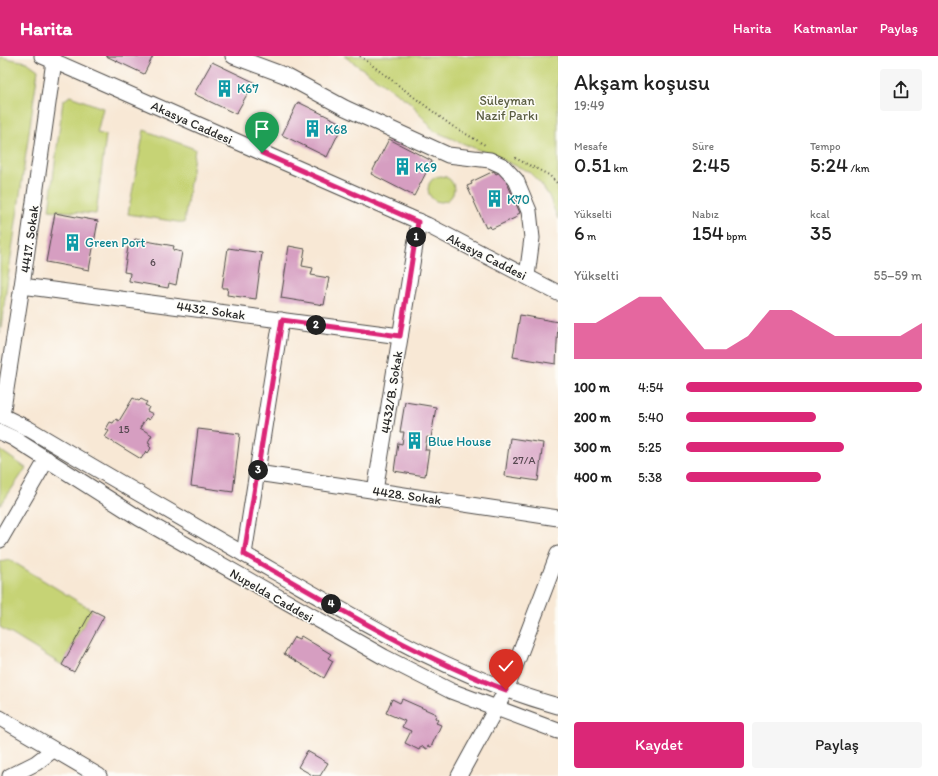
<!DOCTYPE html>
<html lang="tr">
<head>
<meta charset="utf-8">
<style>
  :root { --surface:#fff; --page:#f6f6f6; --text:#222; --muted:#767676; --accent:#db2777 }
  body { margin:0; font-family:Itim,sans-serif; background:var(--page); color:var(--text); height:100vh; display:flex; flex-direction:column; font-size:15px; white-space:nowrap }
  * { box-sizing:border-box; margin:0 }
  p { font-size:13px; color:var(--muted) }
  .icon { flex:none; width:22px; height:22px; fill:none; stroke:currentColor; stroke-width:2; stroke-linecap:round; stroke-linejoin:round }
  .map { position:relative; flex:1; overflow:hidden }
  .details { display:flex; flex-direction:column; background:var(--surface); width:380px }
  .details>* { flex:none }
  .pin { position:absolute; display:grid; place-items:center; width:34px; height:34px; color:#fff; margin:-41px -17px; border-radius:50% 50% 50% 0; rotate:-45deg; box-shadow:0 0 4px #0007 }
  .pin .icon { rotate:45deg }
  .km { position:absolute; width:20px; height:20px; margin:-10px; border-radius:50%; background:#222; color:#fff; font-size:11px; line-height:20px; text-align:center }
  .round { display:grid; place-items:center; flex:none; width:42px; height:42px; border-radius:4px; background:var(--page) }
  .headline { display:flex; align-items:center; justify-content:space-between; height:68px; padding:0 16px }
  h1 { font-size:22px; font-weight:600; line-height:30px }
  .metrics { display:grid; grid-template-columns:repeat(3,1fr); gap:6px; height:68px; padding:4px 16px }
  .metrics div { display:grid; align-content:center }
  .metrics b { font-size:20px; font-weight:600 }
  .metrics small { font-size:11px; font-weight:400 }
  .metrics p { font-size:11px }
  .chart { height:112px; padding:8px 16px }
  .chart p { display:flex; justify-content:space-between }
  .chart svg { width:100%; height:72px; margin-top:4px; fill:var(--accent); opacity:.7 }
  .button { display:flex; gap:8px; margin-top:auto; padding:8px 16px }
  .button a { flex:1; height:46px; border-radius:4px; background:var(--accent); color:#fff; font-size:16px; font-weight:600; line-height:46px; text-align:center }
  .button a+a { background:var(--page); color:var(--text) }
  ul { padding:0 16px; list-style:none; font-size:13px }
  li { display:grid; grid-template-columns:64px 48px 1fr; align-items:center; height:30px }
  li i { height:10px; border-radius:5px; background:var(--accent) }
  header { display:flex; align-items:center; gap:24px; box-sizing:border-box; height:56px; padding:0 20px; background:var(--accent); color:#fff }
  header strong { font-size:19px }
  nav { display:flex; gap:22px; margin-inline-start:auto; font-size:14px }
  main { display:flex; flex:1; min-height:0 }
  .map>svg:first-child { display:block }
  .green { fill:#c6d374; stroke:#787f50 }
  .building { fill:#d69ec1 }
  .lines { fill:none; stroke-linecap:round; stroke-linejoin:round }
  .minor-casing { stroke:#4a4744; stroke-width:17 }
  .path { stroke:#4a4744; stroke-width:2; stroke-dasharray:1 3; stroke-linecap:butt }
  .minor { stroke:#fff; stroke-width:15 }
  .route-casing { stroke:#fff; stroke-width:8 }
  .route { stroke:#db2777; stroke-width:5 }
  .labels { text-anchor:middle; stroke-width:3; stroke-linejoin:round; paint-order:stroke }
  .number-label { font-size:11px; fill:#564850 }
  .culture-label { font-size:13px; fill:#0d838f; stroke:#fdfcf7; text-anchor:start }
  .park-label { font-size:13px; fill:#5a5d41; stroke:#fdfcf7 }
  .street-label { font-size:13px; fill:#2b2b2b; stroke:#fdfcf7 }
</style>
</head>
<body>
<header>
<strong>Harita</strong>
<nav><a>Harita</a><a>Katmanlar</a><a>Paylaş</a></nav>
</header>
<main>
<div class="map">
<svg width="558" height="720" viewBox="0 0 558 720">
  <rect width="100%" height="100%" fill="#fdfcf7"/>
  <filter id="ink" filterUnits="userSpaceOnUse"><feTurbulence type="fractalNoise" baseFrequency=".025" numOctaves="2"/><feDisplacementMap in="SourceGraphic" scale="8" xChannelSelector="R" yChannelSelector="G"/><feConvolveMatrix kernelMatrix="1 2 1 2 8 2 1 2 1" color-interpolation-filters="sRGB"/></filter>
  <filter id="wash" filterUnits="userSpaceOnUse"><feTurbulence type="fractalNoise" baseFrequency=".012" numOctaves="4" result="noise"/><feDisplacementMap in="SourceGraphic" scale="16" xChannelSelector="R" yChannelSelector="G"/><feGaussianBlur stdDeviation="0.9" result="paint"/><feColorMatrix in="noise" values="0 0 0 0 0 0 0 0 0 0 0 0 0 0 0 0 0 1.4 0 .05"/><feComposite in="paint" operator="in"/></filter>
  <g filter="url(#wash)">
    <rect width="100%" height="100%" fill="#f8e8d5"/>
    <!-- green -->
    <g class="green">
      <path d="M344,0H558V163L549,140L541,128L528,115L434,75L411,47Z"/>
      <path d="M0,1L27,6L38,14L0,277Z"/>
      <path d="M70,40L103,52L97,77L106,79L96,158L49,154L63,45Z"/>
      <path d="M144,74L195,93L184,167L128,158Z"/>
      <circle cx="441" cy="133" r="13"/>
      <path d="M0,394L26,412L0,450Z"/>
      <path d="M10,504L92,554L62,609L0,571V506Z"/>
    </g>
    <g id="blocks">
      <!-- building -->
      <g class="building">
        <path d="M106,0H153L144,18Z"/>
        <path d="M212,6L254,26L236,58L194,38Z"/>
        <path d="M298,46L343,68L327,101L282,79Z"/>
        <path d="M389,83L432,105L414,140L371,118Z"/>
        <path d="M494,115L496,118L502,115L520,157L516,159L517,161L491,173L490,170L486,172L467,130L472,128L471,126Z"/>
        <path d="M55,157L98,165L89,214L46,206Z"/>
        <path d="M135,183L174,190L173,194L182,196L176,229L169,227L168,232L129,225L130,217L124,216L128,191H133Z"/>
        <path d="M289,190L305,193L302,210L313,212L311,219L329,222L324,249L281,242Z"/>
        <path d="M228,192L262,197L256,243L227,239L228,232H222Z"/>
        <path d="M520,259L558,266L556,308L513,301Z"/>
        <path d="M133,342L139,345L141,343L147,346L145,349L149,351L147,355L153,358L149,364L146,362L140,372L152,379L148,386L150,387L149,390L151,392L148,397L146,395L141,403L105,381L109,375L106,373L110,366L113,367L116,363L119,365Z"/>
        <path d="M405,346L436,351L431,382L427,381L425,394H429L425,420L394,415L398,387L402,388L404,376H400Z"/>
        <path d="M198,373L240,378L233,436L191,430Z"/>
        <path d="M510,382L543,387L538,425L505,420Z"/>
        <path d="M92,554L104,560L74,616L62,609Z"/>
        <path d="M301,580L331,598L328,602L333,605L324,622L284,598L294,581L299,583Z"/>
        <path d="M392,643L400,647L402,643L436,658L435,662L438,664L436,667L441,669L431,691L428,690L427,693L421,690L419,694L405,687L411,675L402,671L405,665L386,657Z"/>
        <path d="M307,695L328,707L320,720H314L298,711Z"/>
      </g>
    </g>
  </g>
  <g filter="url(#ink)">
    <use href="#blocks" fill-opacity="0" stroke="#4a4744" stroke-width="1"/>
    <g class="lines">
      <defs>
        <g id="minor">
          <path d="M42,0L427,169L558,237"/>
          <path d="M233,0L284,19L345,52L448,99L490,104L503,110L516,124L529,155L532,182L527,220"/>
          <path d="M22,230L400,280"/>
          <path d="M0,359L29,373C111,422 193,469 275,516C366,568 456,622 558,650"/>
          <path d="M2,359L22,230L54,5"/>
          <path d="M0,376L13,382L139,462L384,601L451,635L558,675"/>
          <path d="M257,417L558,462"/>
          <path d="M375,435L419,165"/>
          <path d="M0,484L47,403"/>
          <path d="M244,498L281,264"/>
          <path d="M0,662L99,720"/>
          <path d="M10,720L36,707L53,694"/>
          <path d="M459,720L506,634L558,498"/>
        </g>
      </defs>
      <!-- minor casing -->
      <use href="#minor" class="minor-casing"/>
      <!-- path -->
      <g class="path">
        <path d="M360,0L452,70L485,89"/>
        <path d="M515,102L549,119L558,128"/>
      </g>
      <!-- minor -->
      <use href="#minor" class="minor"/>
    </g>
  </g>
  <g class="lines" filter="url(#ink)">
    <defs>
      <path id="route" d="M262,97L418,166L400,280L282,264L244,498C329,547 414,599 506,634"/>
    </defs>
    <!-- route casing -->
    <use href="#route" class="route-casing"/>
    <!-- route -->
    <use href="#route" class="route"/>
  </g>
  <!-- icons -->
  <defs>
    <symbol id="building-bare" viewBox="-9 -9 18 18"><path d="M-4-6H4V6H1V3H-1V6H-4ZM-2.5-4.3h1.7v1.8h-1.7ZM.8-4.3h1.7v1.8H.8ZM-2.5-1h1.7V.8h-1.7ZM.8-1h1.7V.8H.8Z" fill="#0f9aa8" stroke="#fdfcf7" stroke-width="2.5" paint-order="stroke"/></symbol>
  </defs>
  <g fill-rule="evenodd">
    <use href="#building-bare" x="212" y="20" width="25" height="25"/>
    <use href="#building-bare" x="300" y="60" width="25" height="25"/>
    <use href="#building-bare" x="390" y="98" width="25" height="25"/>
    <use href="#building-bare" x="482" y="130" width="25" height="25"/>
    <use href="#building-bare" x="60" y="174" width="25" height="25"/>
    <use href="#building-bare" x="402" y="372" width="25" height="25"/>
  </g>
  <g class="labels">
    <!-- number labels -->
    <g class="number-label">
      <text x="153" y="210">6</text>
      <text x="124" y="377">15</text>
      <text x="524" y="408">27/A</text>
    </g>
    <!-- culture labels -->
    <g class="culture-label">
      <text x="237" y="37">K67</text>
      <text x="325" y="78">K68</text>
      <text x="415" y="116">K69</text>
      <text x="507" y="148">K70</text>
      <text x="85" y="191">Green Port</text>
      <text x="428" y="390">Blue House</text>
    </g>
    <!-- park labels -->
    <g class="park-label">
      <text x="507" y="49">Süleyman<tspan x="507" dy="15">Nazif Parkı</tspan></text>
    </g>
    <!-- street labels -->
    <g class="street-label">
      <text transform="translate(192 66) rotate(24)" y="5">Akasya Caddesi</text>
      <text transform="translate(29 183) rotate(-82)" y="5">4417. Sokak</text>
      <text transform="translate(487 200) rotate(27)" y="5">Akasya Caddesi</text>
      <text transform="translate(211 254) rotate(8)" y="5">4432. Sokak</text>
      <text transform="translate(391 336) rotate(-81)" y="5">4432/B. Sokak</text>
      <text transform="translate(407 439) rotate(8)" y="5">4428. Sokak</text>
      <text transform="translate(272 539) rotate(30)" y="5">Nupelda Caddesi</text>
    </g>
  </g>
</svg>
<div class="pin" style="left:262px;top:97px;background:#1e9e55"><svg class="icon" aria-label="arrive" viewBox="0 0 24 24"><path d="M6 21V4h12l-3 4 3 4H6"/></svg></div>
<div class="pin" style="left:506px;top:634px;background:#d93025"><svg class="icon" aria-label="check" viewBox="0 0 24 24"><path d="M5 12l5 5 9-10"/></svg></div>
<b class="km" style="left:416px;top:181px">1</b>
<b class="km" style="left:316px;top:269px">2</b>
<b class="km" style="left:258px;top:414px">3</b>
<b class="km" style="left:331px;top:548px">4</b>
</div>
<section class="details">
<div class="headline"><div><h1>Akşam koşusu</h1><p>19:49</p></div><a class="round"><svg class="icon" aria-label="share" viewBox="0 0 24 24"><path d="M12 15V3M7 8l5-5 5 5M5 13v7h14v-7"/></svg></a></div>
<div class="metrics">
<div><p>Mesafe</p><b>0.51<small> km</small></b></div>
<div><p>Süre</p><b>2:45</b></div>
<div><p>Tempo</p><b>5:24<small> /km</small></b></div>
</div>
<div class="metrics">
<div><p>Yükselti</p><b>6<small> m</small></b></div>
<div><p>Nabız</p><b>154<small> bpm</small></b></div>
<div><p>kcal</p><b>35</b></div>
</div>
<div class="chart"><p><span>Yükselti</span>55–59 m</p>
<svg viewBox="0 0 160 44" preserveAspectRatio="none"><path d="M0 44V22L10 22L20 14L30 6L40 6L50 22L60 38L70 38L80 30L90 14L100 14L110 22L120 30L130 30L140 30L150 30L160 22V44z"/></svg>
</div>
<ul>
<li><b>100 m</b>4:54<i style="width:100%"></i></li>
<li><b>200 m</b>5:40<i style="width:55%"></i></li>
<li><b>300 m</b>5:25<i style="width:67%"></i></li>
<li><b>400 m</b>5:38<i style="width:57%"></i></li>
</ul>
<div class="button"><a>Kaydet</a><a>Paylaş</a></div>
</section>
</main>
</body>
</html>
